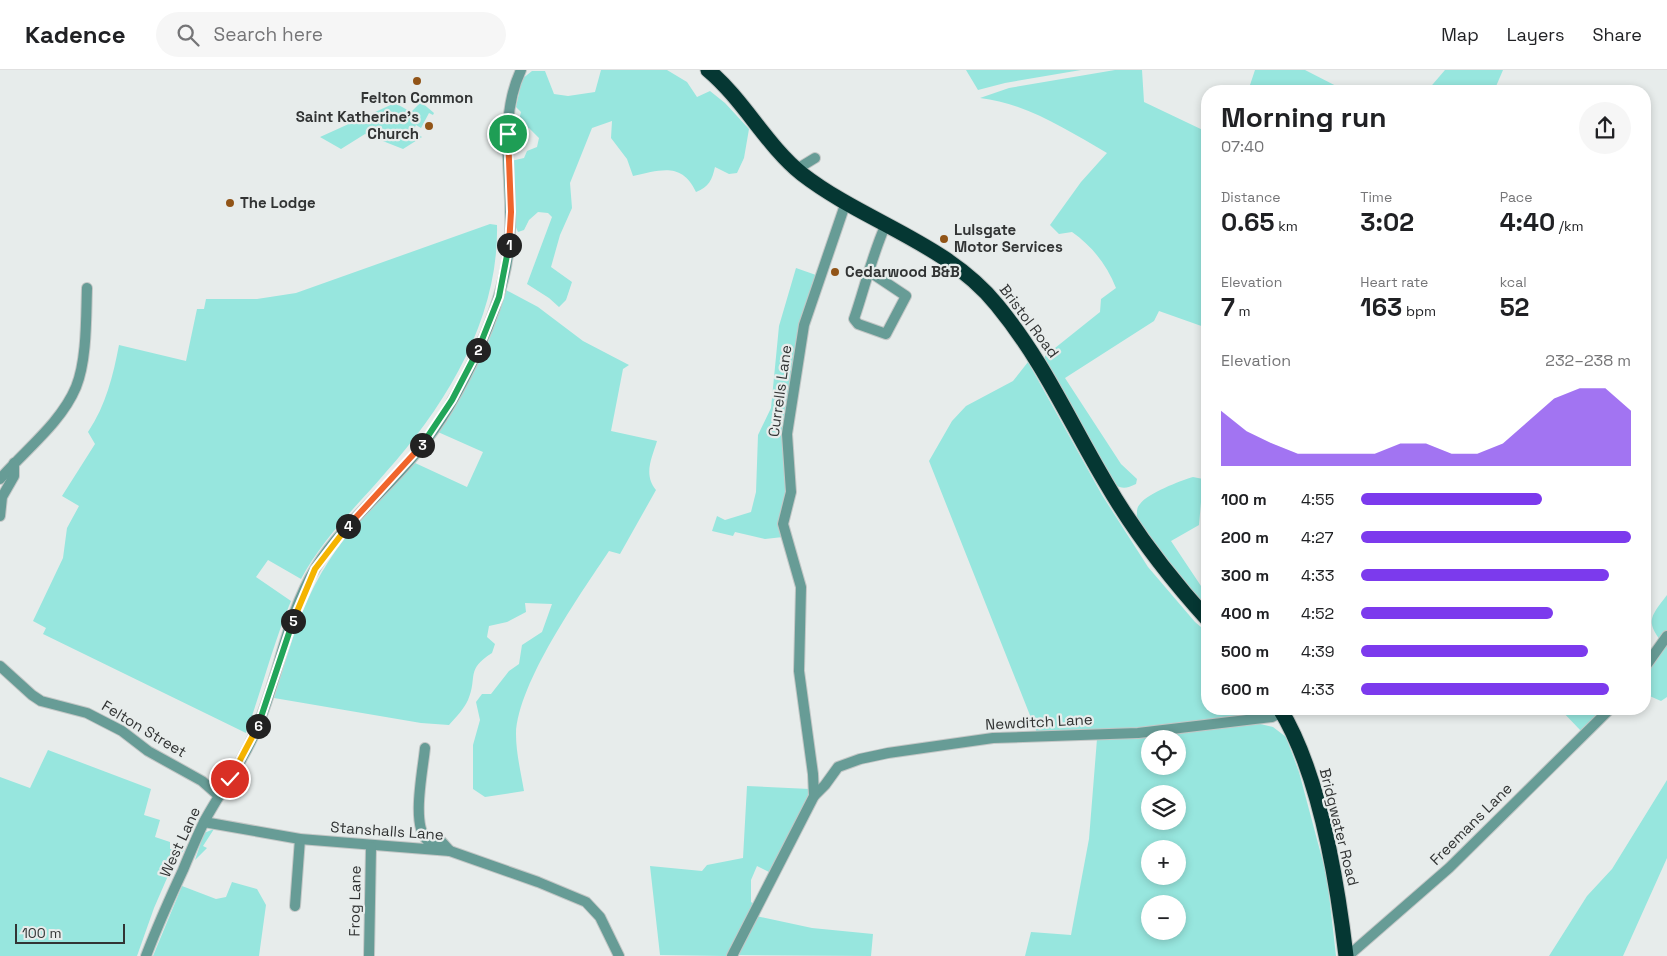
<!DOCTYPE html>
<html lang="en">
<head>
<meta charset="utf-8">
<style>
  :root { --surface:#fff; --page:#f6f6f6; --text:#202124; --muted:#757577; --line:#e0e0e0; --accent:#7c3aed }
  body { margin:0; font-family:"Space Grotesk",sans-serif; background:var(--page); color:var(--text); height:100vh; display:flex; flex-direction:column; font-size:19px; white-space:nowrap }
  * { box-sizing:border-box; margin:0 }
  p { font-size:16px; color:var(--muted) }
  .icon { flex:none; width:28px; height:28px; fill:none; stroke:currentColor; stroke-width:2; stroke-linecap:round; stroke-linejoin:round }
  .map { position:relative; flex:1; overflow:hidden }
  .panel { position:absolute; left:1201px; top:15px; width:450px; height:630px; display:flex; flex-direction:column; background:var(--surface); border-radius:20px; box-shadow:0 2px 8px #0003 }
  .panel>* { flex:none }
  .controls { position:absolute; left:1141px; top:660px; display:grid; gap:10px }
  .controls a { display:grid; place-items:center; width:45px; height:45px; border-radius:50%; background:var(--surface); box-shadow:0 2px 8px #0003; font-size:25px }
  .scale { position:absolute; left:15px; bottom:12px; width:110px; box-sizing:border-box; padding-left:5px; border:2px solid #323434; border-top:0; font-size:14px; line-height:18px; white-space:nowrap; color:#323434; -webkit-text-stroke:4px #e7eceb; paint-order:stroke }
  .pin { position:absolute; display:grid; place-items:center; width:42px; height:42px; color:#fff; margin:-21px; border:2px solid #fff; border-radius:50%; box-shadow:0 1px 5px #0007 }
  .km { position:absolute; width:25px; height:25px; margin:-12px; border-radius:50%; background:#222; color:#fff; font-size:14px; line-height:25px; text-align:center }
  .round { display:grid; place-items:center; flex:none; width:52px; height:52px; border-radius:26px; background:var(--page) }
  .head { display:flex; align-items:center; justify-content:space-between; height:85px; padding:0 20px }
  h1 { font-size:28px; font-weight:700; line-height:38px }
  .figures { display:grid; grid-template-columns:repeat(3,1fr); gap:8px; height:85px; padding:5px 20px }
  .figures div { display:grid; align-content:center }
  .figures b { font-size:25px; font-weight:700 }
  .figures small { font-size:14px; font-weight:400 }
  .figures p { font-size:14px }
  .chart { height:140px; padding:10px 20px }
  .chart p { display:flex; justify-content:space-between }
  .chart svg { width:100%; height:90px; margin-top:5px; fill:var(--accent); opacity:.7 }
  ul { padding:0 20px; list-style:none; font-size:16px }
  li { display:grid; grid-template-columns:80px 60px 1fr; align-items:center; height:38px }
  li i { height:12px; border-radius:6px; background:var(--accent) }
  header { display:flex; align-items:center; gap:30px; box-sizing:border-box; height:70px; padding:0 25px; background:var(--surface); border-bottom:1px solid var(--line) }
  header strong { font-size:24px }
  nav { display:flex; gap:28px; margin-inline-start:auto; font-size:18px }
  .search { width:350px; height:45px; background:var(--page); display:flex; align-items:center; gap:12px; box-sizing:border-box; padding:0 18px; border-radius:28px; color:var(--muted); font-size:19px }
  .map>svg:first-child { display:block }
  .green { fill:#97e6de; fill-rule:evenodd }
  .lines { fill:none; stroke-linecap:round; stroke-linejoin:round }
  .minor-casing { stroke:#c3c7c6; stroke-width:12 }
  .highway-casing { stroke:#c3c7c6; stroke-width:17 }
  .minor { stroke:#679c96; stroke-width:10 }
  .highway { stroke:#053733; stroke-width:15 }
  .split-1-casing { stroke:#fff; stroke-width:10 }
  .split-2-casing { stroke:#fff; stroke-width:10 }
  .split-3-casing { stroke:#fff; stroke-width:10 }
  .split-4-casing { stroke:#fff; stroke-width:10 }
  .split-5-casing { stroke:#fff; stroke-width:10 }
  .split-6-casing { stroke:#fff; stroke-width:10 }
  .split-7-casing { stroke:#fff; stroke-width:10 }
  .split-1 { stroke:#f0652b; stroke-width:6 }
  .split-2 { stroke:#22a559; stroke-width:6 }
  .split-3 { stroke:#22a559; stroke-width:6 }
  .split-4 { stroke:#f0652b; stroke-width:6 }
  .split-5 { stroke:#f5b400; stroke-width:6 }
  .split-6 { stroke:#22a559; stroke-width:6 }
  .split-7 { stroke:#f5b400; stroke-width:6 }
  .poi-dot { fill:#915417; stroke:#e7eceb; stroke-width:2 }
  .labels { text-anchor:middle; stroke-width:4.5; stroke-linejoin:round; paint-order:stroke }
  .poi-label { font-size:15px; font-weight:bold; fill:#323434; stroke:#e7eceb; text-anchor:start }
  .street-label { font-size:15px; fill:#323434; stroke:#e7eceb }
</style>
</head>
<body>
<header>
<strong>Kadence</strong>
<div class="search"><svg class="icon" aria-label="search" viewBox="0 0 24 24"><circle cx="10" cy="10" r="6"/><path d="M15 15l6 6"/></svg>Search here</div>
<nav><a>Map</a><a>Layers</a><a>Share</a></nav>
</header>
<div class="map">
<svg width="1667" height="886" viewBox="0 0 1667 886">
  <rect width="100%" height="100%" fill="#e7eceb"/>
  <!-- green -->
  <g class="green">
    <path d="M601,0H667L687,12L697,27L710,21L725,33L749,59L744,88L737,103L729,104L715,97C712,110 709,117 696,122C682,92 661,100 633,106L627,89L611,68L612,51L592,58L570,113L572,138L560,165L551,197L572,212L566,230L559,237L549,228L527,214L552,147L548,143L538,142L529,150L524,160L518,162L515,155L516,137L511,91L524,88L527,81L537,77L539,68L529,58L518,54L521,42L516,37L522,9L532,1H545L554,24L568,26L595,22Z"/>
    <path d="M966,0H1081L1005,13L978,20Z"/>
    <path d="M1115,0H1142L1144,32L1207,62V258L1159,241L1154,251L1065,308L1121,394L1137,409L1136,414C1127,418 1123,420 1114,414L1045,293V286L1100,242L1101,229L1116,218C1107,195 1092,176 1072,162L1059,164L1050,155L1081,112L1107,83C1067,60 1026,33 980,28L1009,18Z"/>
    <path d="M1255,0H1305L1346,21H1248Z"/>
    <path d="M1445,0H1503L1494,21H1427Z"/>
    <path d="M421,32L434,43L433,45L429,43L421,58L416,55L413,61L422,67L403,79L365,64L341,79L320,67L395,33L411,42Z"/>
    <path d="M490,154L497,155C499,248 447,334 386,402C356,437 323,468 301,509L268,490L256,507L291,531C273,574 262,619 246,663L43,564L46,558L33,551L63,488L67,458L79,436L62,426L95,374L88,362C106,335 113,306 119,275L186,291L197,239H204L206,229H257L296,223Z"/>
    <path d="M796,198L816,205L799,256L794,295L788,421L783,467L765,469L735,462L733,466L712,461L717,446L725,450L751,442L756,422L758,365L771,338L779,256Z"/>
    <path d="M506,220L538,237L583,271L629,295L623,299L611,361L657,371C652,388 643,404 656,420L620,484L609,481C580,525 518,612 516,664C516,683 521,703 524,721L485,727L473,719V675L480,650L476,632L482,624H491L509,601L519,594L522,575L542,562L552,534L525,533L526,542L507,552L489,556L487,567L495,574L492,583C465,600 478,607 468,630C464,639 456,647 449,655L421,653L274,628C285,594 294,559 309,527C333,474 373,434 413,392L467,417L483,382L438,362L488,273Z"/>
    <path d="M1028,292L1102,425L1148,497L1195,552L1207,562L1208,639H1271L1270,643L1166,657L1037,663L929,391L952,351L966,336L1013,311Z"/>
    <path d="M1193,407L1203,409L1199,455L1171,471L1207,525V541L1168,497L1137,449C1137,443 1136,438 1140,434C1148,423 1180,411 1193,407Z"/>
    <path d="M1667,525V627L1661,631L1645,624V606L1665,577C1646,551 1648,550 1667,525Z"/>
    <path d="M1560,639H1603L1582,662Z"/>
    <path d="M1256,653L1273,657L1286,667L1299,702L1327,807L1336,886H1025L1031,862L1071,865L1089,769L1097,669ZM1150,669H1178V696H1150ZM1150,724H1178V751H1150ZM1150,779H1178V806H1150ZM1150,834H1178V861H1150Z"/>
    <path d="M48,680L151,719L144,745L160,750L155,767L170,772V779L184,780L174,792L154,838L137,886H0V707L30,718Z"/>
    <path d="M1667,710V788L1623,886H1549L1587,826L1612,799Z"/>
    <path d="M747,716L810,719L809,726L769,802L757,796L751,810V832L754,834L726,886L660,885L650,796L702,801L707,795L743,788Z"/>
    <path d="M214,759L203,776L207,778L195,790L204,763Z"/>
    <path d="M232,812L257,819L266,835L259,886H153L182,816L216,829L226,827Z"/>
    <path d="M756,846L812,858L873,864L871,886L736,885Z"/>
  </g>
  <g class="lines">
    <defs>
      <g id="minor">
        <path d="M797,99L815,88"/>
        <path d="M870,202L906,226L886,264L858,254L854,249C865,217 872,185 886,154"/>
        <path d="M0,409C25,380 61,353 76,317C87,290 86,248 87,218"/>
        <path d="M0,446L2,427L14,406V393"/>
        <path d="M0,596L32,625L41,631L87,643L122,661L148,681L202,711L219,726"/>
        <path d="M1645,597L1667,566"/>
        <path d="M425,678C423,700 411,755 427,770L441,771L450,781"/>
        <path d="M814,726L825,715L838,697L860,689L888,683L993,668L1138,663L1272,647L1282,642"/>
        <path d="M204,752L300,769L450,781L538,812L586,832L600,847L619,886"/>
        <path d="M295,836L300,769"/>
        <path d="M146,886C157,857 170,828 183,800C190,783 197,766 205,750C222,719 243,692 256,660C279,607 286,546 316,497C344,453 385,422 417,382C443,351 464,312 480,276C496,240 509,201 510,162C513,108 497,51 521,0"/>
        <path d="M369,886L371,777"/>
        <path d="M732,886L814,726L813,704L799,601L801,517L783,454L791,422L787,364L804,255L846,132"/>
        <path d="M1348,886L1449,798L1610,639"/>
      </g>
      <g id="highway">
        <path d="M708,0C744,30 766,75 802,104C864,152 947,173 997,235C1044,292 1069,351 1106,413C1135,463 1169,507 1208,550"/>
        <path d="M1280,639C1320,704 1337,810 1346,886"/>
      </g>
    </defs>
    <!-- minor casing -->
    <use href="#minor" class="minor-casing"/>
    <!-- highway casing -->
    <use href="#highway" class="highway-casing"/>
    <!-- minor -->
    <use href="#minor" class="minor"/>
    <!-- highway -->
    <use href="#highway" class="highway"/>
  </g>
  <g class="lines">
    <defs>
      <path id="split-1" d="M508,64L511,142L509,175"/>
      <path id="split-2" d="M478,280L499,227L509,175"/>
      <path id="split-3" d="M422,375L452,330L478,280"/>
      <path id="split-4" d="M348,456L422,375"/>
      <path id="split-5" d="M293,551L315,499L348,456"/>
      <path id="split-6" d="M258,656L293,551"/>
      <path id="split-7" d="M230,709L258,656"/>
    </defs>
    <!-- split-1 casing -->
    <use href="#split-1" class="split-1-casing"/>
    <!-- split-2 casing -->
    <use href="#split-2" class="split-2-casing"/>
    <!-- split-3 casing -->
    <use href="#split-3" class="split-3-casing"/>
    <!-- split-4 casing -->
    <use href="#split-4" class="split-4-casing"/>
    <!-- split-5 casing -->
    <use href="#split-5" class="split-5-casing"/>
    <!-- split-6 casing -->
    <use href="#split-6" class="split-6-casing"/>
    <!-- split-7 casing -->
    <use href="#split-7" class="split-7-casing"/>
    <!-- split-1 -->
    <use href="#split-1" class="split-1"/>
    <!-- split-2 -->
    <use href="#split-2" class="split-2"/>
    <!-- split-3 -->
    <use href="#split-3" class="split-3"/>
    <!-- split-4 -->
    <use href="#split-4" class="split-4"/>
    <!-- split-5 -->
    <use href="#split-5" class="split-5"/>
    <!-- split-6 -->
    <use href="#split-6" class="split-6"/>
    <!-- split-7 -->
    <use href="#split-7" class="split-7"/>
  </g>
  <!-- markers -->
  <g class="poi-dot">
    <circle cx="417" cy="11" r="5"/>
    <circle cx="429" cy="56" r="5"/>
    <circle cx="230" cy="133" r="5"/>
    <circle cx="944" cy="169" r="5"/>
    <circle cx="835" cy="202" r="5"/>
  </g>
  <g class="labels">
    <!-- poi labels -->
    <g class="poi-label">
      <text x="417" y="33" text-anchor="middle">Felton Common</text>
      <text x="419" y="52" text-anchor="end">Saint Katherine's<tspan x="419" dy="17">Church</tspan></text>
      <text x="240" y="138">The Lodge</text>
      <text x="954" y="165">Lulsgate<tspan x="954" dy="17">Motor Services</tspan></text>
      <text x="845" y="207">Cedarwood B&amp;B</text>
    </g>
    <!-- street labels -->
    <g class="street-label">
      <text transform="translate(1029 251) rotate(53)" y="5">Bristol Road</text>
      <text transform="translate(780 321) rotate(-82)" y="5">Currells Lane</text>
      <text transform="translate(1039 652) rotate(-3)" y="5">Newditch Lane</text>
      <text transform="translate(144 659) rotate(31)" y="5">Felton Street</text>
      <text transform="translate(1471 754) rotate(-45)" y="5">Freemans Lane</text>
      <text transform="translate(1339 757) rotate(76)" y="5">Bridgwater Road</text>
      <text transform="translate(387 761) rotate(4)" y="5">Stanshalls Lane</text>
      <text transform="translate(180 772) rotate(-65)" y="5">West Lane</text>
      <text transform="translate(355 831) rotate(-89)" y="5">Frog Lane</text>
    </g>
  </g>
</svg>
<div class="controls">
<a><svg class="icon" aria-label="locate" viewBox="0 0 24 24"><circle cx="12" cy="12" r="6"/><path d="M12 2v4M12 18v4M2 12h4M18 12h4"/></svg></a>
<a><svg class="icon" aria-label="layers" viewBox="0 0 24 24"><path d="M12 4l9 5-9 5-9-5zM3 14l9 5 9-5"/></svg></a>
<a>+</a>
<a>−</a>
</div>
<div class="scale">100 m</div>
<div class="pin" style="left:508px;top:64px;background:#1e9e55"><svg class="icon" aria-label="arrive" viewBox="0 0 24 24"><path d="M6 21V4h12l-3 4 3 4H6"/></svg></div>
<div class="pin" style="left:230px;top:709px;background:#d93025"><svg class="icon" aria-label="check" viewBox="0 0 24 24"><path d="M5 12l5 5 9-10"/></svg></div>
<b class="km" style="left:509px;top:175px">1</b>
<b class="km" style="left:478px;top:280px">2</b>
<b class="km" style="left:422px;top:375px">3</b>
<b class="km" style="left:348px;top:456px">4</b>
<b class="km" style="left:293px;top:551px">5</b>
<b class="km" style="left:258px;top:656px">6</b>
<section class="panel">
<div class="head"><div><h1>Morning run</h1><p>07:40</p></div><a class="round"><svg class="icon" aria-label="share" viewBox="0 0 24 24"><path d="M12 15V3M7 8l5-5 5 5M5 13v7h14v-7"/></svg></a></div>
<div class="figures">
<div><p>Distance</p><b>0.65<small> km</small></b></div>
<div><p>Time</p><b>3:02</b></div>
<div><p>Pace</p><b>4:40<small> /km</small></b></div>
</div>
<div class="figures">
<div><p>Elevation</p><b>7<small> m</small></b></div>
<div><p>Heart rate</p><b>163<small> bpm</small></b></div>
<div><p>kcal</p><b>52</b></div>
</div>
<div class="chart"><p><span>Elevation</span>232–238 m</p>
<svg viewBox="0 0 160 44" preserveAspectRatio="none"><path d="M0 44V17L10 27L20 33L30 38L40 38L50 38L60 38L70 33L80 33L90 38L100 38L110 33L120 22L130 11L140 6L150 6L160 17V44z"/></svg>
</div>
<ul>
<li><b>100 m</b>4:55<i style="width:67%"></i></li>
<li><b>200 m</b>4:27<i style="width:100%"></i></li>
<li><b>300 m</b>4:33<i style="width:92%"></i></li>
<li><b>400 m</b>4:52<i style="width:71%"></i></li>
<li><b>500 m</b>4:39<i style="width:84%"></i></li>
<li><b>600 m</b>4:33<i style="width:92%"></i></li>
</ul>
</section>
</div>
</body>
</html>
